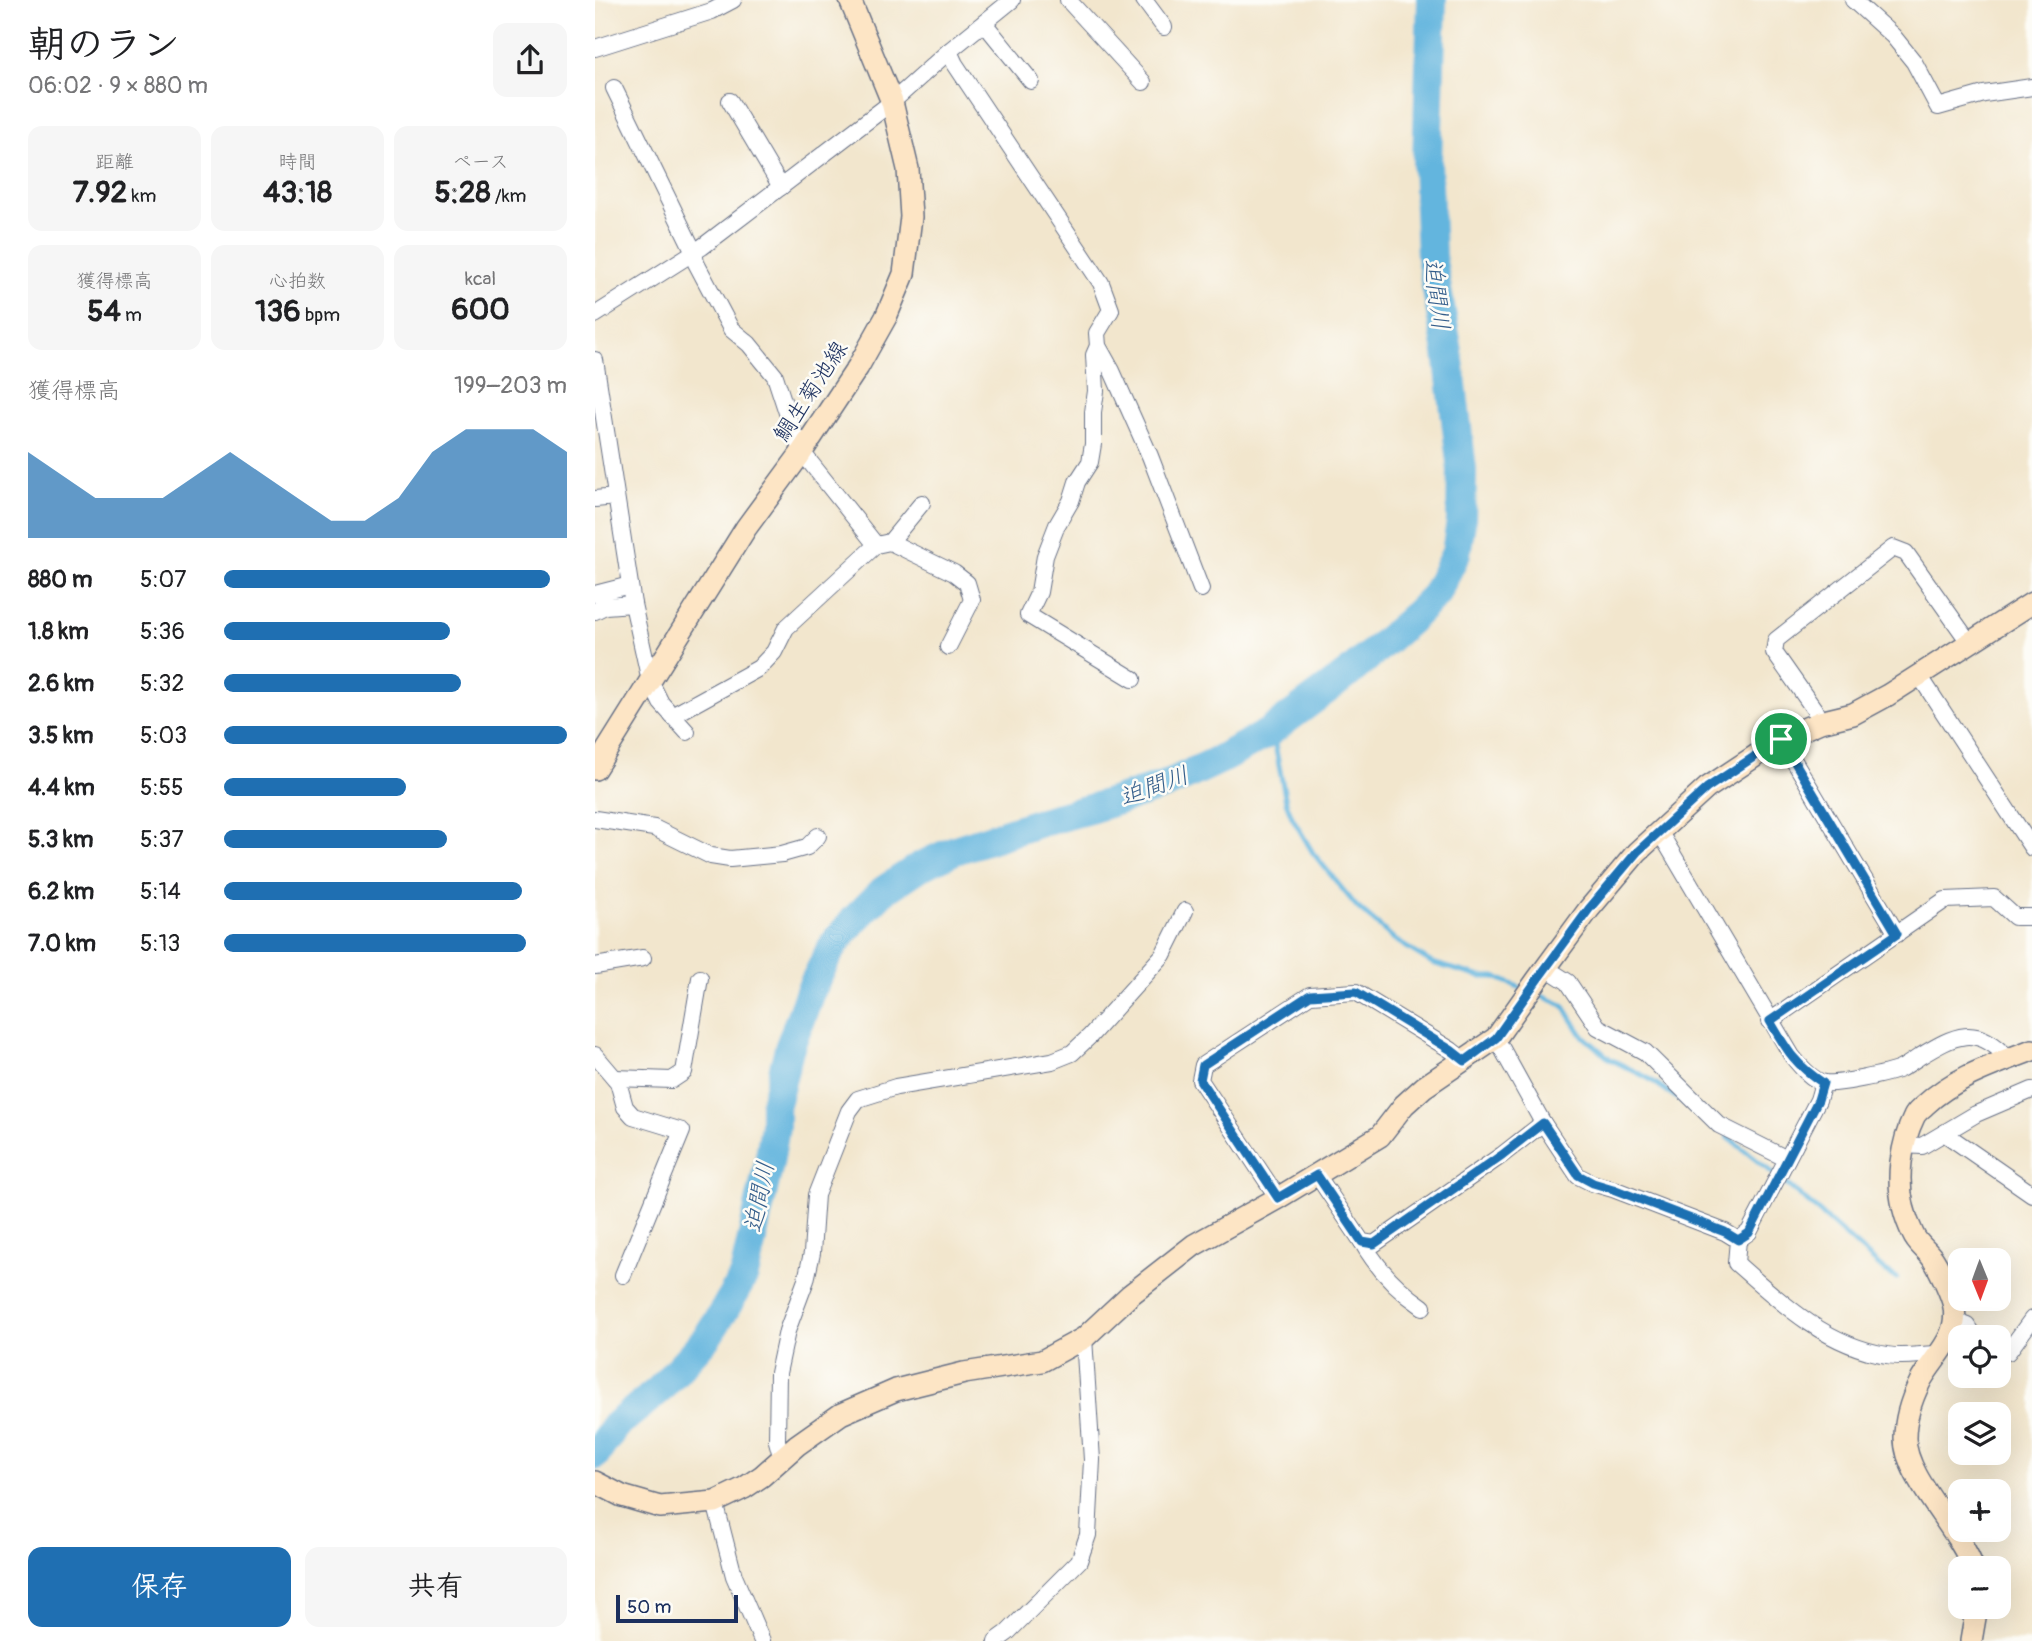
<!DOCTYPE html>
<html lang="ja">
<head>
<meta charset="utf-8">
<style>
  :root { --surface:#fff; --page:#f6f6f6; --text:#202124; --muted:#757577; --accent:#1f6fb2 }
  body { margin:0; font-family:Pangolin,"Klee One",sans-serif; background:var(--page); color:var(--text); height:100vh; display:flex; flex-direction:column; font-size:26px; white-space:nowrap }
  * { box-sizing:border-box; margin:0 }
  p { font-size:23px; color:var(--muted) }
  .icon { flex:none; width:38px; height:38px; fill:none; stroke:currentColor; stroke-width:2; stroke-linecap:round; stroke-linejoin:round }
  .map { position:relative; flex:1; overflow:hidden }
  .sheet { display:flex; flex-direction:column; background:var(--surface); width:595px }
  .sheet>* { flex:none }
  .needle { width:46px; rotate:179deg }
  .tools { position:absolute; left:1353px; top:1248px; display:grid; gap:14px }
  .tools a { display:grid; place-items:center; width:63px; height:63px; border-radius:14px; background:var(--surface); box-shadow:0 7px 28px #0002; font-size:35px }
  .scale { position:absolute; left:21px; bottom:18px; width:122px; box-sizing:border-box; padding-left:7px; border:4px solid #1b2f5e; border-top:0; font-size:19px; line-height:24px; white-space:nowrap; color:#1b2f5e; -webkit-text-stroke:5px #fdfcf7; paint-order:stroke }
  .pin { position:absolute; display:grid; place-items:center; width:60px; height:60px; color:#fff; margin:-30px; border:4px solid #fff; border-radius:50%; box-shadow:0 2px 7px #0007 }
  .round { display:grid; place-items:center; flex:none; width:74px; height:74px; border-radius:14px; background:var(--page) }
  .headline { display:flex; align-items:center; justify-content:space-between; height:119px; padding:0 28px }
  h1 { font-size:38px; font-weight:800; line-height:52px }
  .metrics { display:grid; grid-template-columns:repeat(3,1fr); gap:10px; height:119px; padding:7px 28px }
  .metrics div { display:grid; align-content:center; border-radius:14px; background:var(--page); text-align:center }
  .metrics b { font-size:30px; font-weight:800 }
  .metrics small { font-size:19px; font-weight:400 }
  .metrics p { font-size:19px }
  .chart { height:196px; padding:14px 28px }
  .chart p { display:flex; justify-content:space-between }
  .chart svg { width:100%; height:126px; margin-top:7px; fill:var(--accent); opacity:.7 }
  .cta { display:flex; gap:14px; margin-top:auto; padding:14px 28px }
  .cta a { flex:1; height:80px; border-radius:14px; background:var(--accent); color:#fff; font-size:28px; font-weight:800; line-height:80px; text-align:center }
  .cta a+a { background:var(--page); color:var(--text) }
  ul { padding:0 28px; list-style:none; font-size:23px }
  li { display:grid; grid-template-columns:112px 84px 1fr; align-items:center; height:52px }
  li i { height:18px; border-radius:9px; background:var(--accent) }
  main { display:flex; flex:1; min-height:0 }
  .map>svg:first-child { display:block }
  .lines { fill:none; stroke-linecap:round; stroke-linejoin:round }
  .stream { stroke:#63b5de; stroke-width:5 }
  .river { stroke:#63b5de; stroke-width:30 }
  .street-casing { stroke:#666f85; stroke-width:18 }
  .secondary-casing { stroke:#666f85; stroke-width:24 }
  .street { stroke:#fff; stroke-width:16 }
  .secondary { stroke:#fde5c5; stroke-width:21 }
  .route-casing { stroke:#fff; stroke-width:14 }
  .route { stroke:#1f6fb2; stroke-width:9 }
  .labels { text-anchor:middle; stroke-width:5; stroke-linejoin:round; paint-order:stroke }
  .street-label { font-size:23px; fill:#1b2f5e; stroke:#fdfcf7 }
  .water-label { font-size:24px; font-style:italic; fill:#345e8b; stroke:#fdfcf7 }
</style>
</head>
<body>
<main>
<section class="sheet">
<div class="headline"><div><h1>朝のラン</h1><p>06:02 · 9 × 880 m</p></div><a class="round"><svg class="icon" aria-label="share" viewBox="0 0 24 24"><path d="M12 15V3M7 8l5-5 5 5M5 13v7h14v-7"/></svg></a></div>
<div class="metrics">
<div><p>距離</p><b>7.92<small> km</small></b></div>
<div><p>時間</p><b>43:18</b></div>
<div><p>ペース</p><b>5:28<small> /km</small></b></div>
</div>
<div class="metrics">
<div><p>獲得標高</p><b>54<small> m</small></b></div>
<div><p>心拍数</p><b>136<small> bpm</small></b></div>
<div><p>kcal</p><b>600</b></div>
</div>
<div class="chart"><p><span>獲得標高</span>199–203 m</p>
<svg viewBox="0 0 160 44" preserveAspectRatio="none"><path d="M0 44V14L10 22L20 30L30 30L40 30L50 22L60 14L70 22L80 30L90 38L100 38L110 30L120 14L130 6L140 6L150 6L160 14V44z"/></svg>
</div>
<ul>
<li><b>880 m</b>5:07<i style="width:95%"></i></li>
<li><b>1.8 km</b>5:36<i style="width:66%"></i></li>
<li><b>2.6 km</b>5:32<i style="width:69%"></i></li>
<li><b>3.5 km</b>5:03<i style="width:100%"></i></li>
<li><b>4.4 km</b>5:55<i style="width:53%"></i></li>
<li><b>5.3 km</b>5:37<i style="width:65%"></i></li>
<li><b>6.2 km</b>5:14<i style="width:87%"></i></li>
<li><b>7.0 km</b>5:13<i style="width:88%"></i></li>
</ul>
<div class="cta"><a>保存</a><a>共有</a></div>
</section>
<div class="map">
<svg width="1437" height="1641" viewBox="0 0 1437 1641">
  <rect width="100%" height="100%" fill="#fdfcf7"/>
  <filter id="ink" filterUnits="userSpaceOnUse"><feTurbulence type="fractalNoise" baseFrequency=".0143" numOctaves="2"/><feDisplacementMap in="SourceGraphic" scale="14" xChannelSelector="R" yChannelSelector="G"/><feConvolveMatrix kernelMatrix="1 2 1 2 8 2 1 2 1" color-interpolation-filters="sRGB"/></filter>
  <filter id="wash" filterUnits="userSpaceOnUse"><feTurbulence type="fractalNoise" baseFrequency=".00686" numOctaves="4" result="noise"/><feDisplacementMap in="SourceGraphic" scale="28" xChannelSelector="R" yChannelSelector="G"/><feGaussianBlur stdDeviation="1.57" result="paint"/><feColorMatrix in="noise" values="0 0 0 0 0 0 0 0 0 0 0 0 0 0 0 0 0 1.4 0 .05"/><feComposite in="paint" operator="in"/></filter>
  <g filter="url(#wash)">
    <rect width="100%" height="100%" fill="#f2e6cd"/>
    <g class="lines">
      <!-- stream -->
      <g class="stream">
        <path d="M677,729L691,802L697,817L718,853L762,907L800,940L837,963L886,977H900L931,990"/>
        <path d="M940,993L968,1005L987,1035L1015,1059L1053,1078L1098,1109"/>
        <path d="M1133,1137L1206,1196L1290,1271L1302,1278"/>
      </g>
      <!-- river -->
      <path class="river" d="M0,1455L20,1426L64,1390L112,1337L130,1309L149,1275L174,1163L180,1126V1104L194,1049L216,989L237,947L259,920L288,891L324,867L360,850L446,822L498,808L571,785L624,760L673,733L754,673L814,621L840,595L861,553L866,522L867,470L853,352L836,256L832,163L837,0"/>
    </g>
  </g>
  <g filter="url(#ink)">
    <g class="lines">
      <defs>
        <g id="street">
          <path d="M473,0L548,82"/>
          <path d="M549,0L569,27"/>
          <path d="M1258,0L1298,36L1319,62L1343,107L1389,94L1437,87"/>
          <path d="M389,23L436,81"/>
          <path d="M0,48L117,11L138,0"/>
          <path d="M354,51L360,64L506,283L516,310L502,333L503,346L517,371L555,456L606,589"/>
          <path d="M19,88L99,252L101,263L136,329L154,344L180,376L198,431L207,452L281,545"/>
          <path d="M135,101L186,187"/>
          <path d="M0,315L107,247L297,102L354,51L417,0"/>
          <path d="M503,346L499,355L501,391L498,412V444L495,462L482,482L476,501L462,525L450,556L444,592L433,615L538,679"/>
          <path d="M0,360L38,604L55,681L66,703L92,732"/>
          <path d="M0,499L21,497"/>
          <path d="M295,542L327,503"/>
          <path d="M0,594L35,585"/>
          <path d="M0,611L10,606L38,604"/>
          <path d="M1324,675L1437,848"/>
          <path d="M77,716L164,668L179,652L191,628L281,545L295,542L359,573L372,583L377,600L353,647"/>
          <path d="M1225,722L1219,709L1179,652L1181,640L1298,548L1311,553L1374,642"/>
          <path d="M1186,739L1302,934"/>
          <path d="M0,819L59,828L116,856L135,859L187,854L212,847L223,836"/>
          <path d="M1064,831L1197,1056C1205,1066 1217,1081 1230,1083C1242,1085 1293,1074 1305,1069C1311,1066 1318,1061 1324,1057C1360,1035 1381,1023 1414,1059"/>
          <path d="M0,966L48,958"/>
          <path d="M951,968L973,982L1003,1027L1050,1052L1124,1125L1192,1159"/>
          <path d="M1175,1021L1350,900L1399,898L1420,917H1437"/>
          <path d="M901,1038L948,1123L983,1176L997,1183L1018,1189L1130,1232L1143,1240"/>
          <path d="M0,1055L23,1082L30,1107L38,1116L87,1131L28,1275"/>
          <path d="M20,1078L77,1080L89,1072L105,978"/>
          <path d="M1349,1133L1437,1194"/>
          <path d="M1308,1145L1327,1146L1381,1114L1437,1090"/>
          <path d="M722,1175L767,1242L779,1244L907,1155L948,1123"/>
          <path d="M683,1198L605,1080L608,1065L715,995L761,992L856,1050L870,1061"/>
          <path d="M1143,1240L1141,1263C1185,1302 1232,1346 1292,1355C1309,1358 1328,1354 1346,1354"/>
          <path d="M1143,1240L1154,1232L1223,1100L1228,1083"/>
          <path d="M767,1242C782,1268 803,1290 828,1307"/>
          <path d="M1360,1321L1373,1326L1380,1337"/>
          <path d="M1404,1354L1413,1352L1437,1319"/>
          <path d="M187,1459L182,1441L183,1373L192,1331L211,1280L217,1253L221,1195L254,1111L263,1099L301,1087L457,1061L477,1053L495,1036L568,955L590,911"/>
          <path d="M120,1502L139,1576L167,1641"/>
          <path d="M401,1641L412,1633L484,1561L493,1535L497,1460L489,1338"/>
        </g>
        <g id="secondary">
          <path d="M0,769L151,528L204,456L263,367L291,317L309,274L316,217L313,169L297,102L255,0"/>
          <path d="M0,1482L27,1496L65,1507L120,1502L149,1488L167,1476L202,1445L246,1414L301,1390L369,1373L447,1361L489,1338L535,1295L599,1245L683,1198L785,1136L809,1105L829,1087L901,1038L942,980L994,909L1042,852L1112,788L1186,739L1225,722L1258,714L1293,695L1437,603"/>
          <path d="M1378,1568C1364,1528 1310,1478 1310,1438C1310,1418 1316,1400 1325,1382C1338,1357 1364,1339 1359,1307C1357,1295 1345,1270 1338,1259C1332,1250 1322,1244 1318,1234C1307,1212 1303,1187 1306,1162C1308,1147 1312,1131 1319,1117C1321,1112 1326,1109 1330,1105C1360,1077 1399,1065 1437,1050"/>
          <path d="M1376,1641L1382,1606"/>
        </g>
      </defs>
      <!-- street casing -->
      <use href="#street" class="street-casing"/>
      <!-- secondary casing -->
      <use href="#secondary" class="secondary-casing"/>
      <!-- street -->
      <use href="#street" class="street"/>
      <!-- secondary -->
      <use href="#secondary" class="secondary"/>
    </g>
  </g>
  <g class="lines" filter="url(#ink)">
    <defs>
      <path id="route" d="M1186,739L1302,934L1175,1021C1192,1050 1199,1064 1228,1083L1223,1100L1154,1233L1143,1240L1130,1232L1018,1189L998,1183L983,1175L948,1123L907,1155L779,1244L767,1242L722,1175L683,1198L605,1080L608,1065L715,995L761,992L856,1050L870,1061L901,1038L942,980L994,909L1042,852L1112,788Z"/>
    </defs>
    <!-- route casing -->
    <use href="#route" class="route-casing"/>
    <!-- route -->
    <use href="#route" class="route"/>
  </g>
  <g class="labels">
    <!-- street labels -->
    <g class="street-label">
      <text transform="translate(215 391) rotate(-57)" y="8">鯛生菊池線</text>
    </g>
    <!-- water labels -->
    <g class="water-label">
      <text transform="translate(842 294) rotate(83)" y="8">迫間川</text>
      <text transform="translate(559 786) rotate(-20)" y="8">迫間川</text>
      <text transform="translate(164 1197) rotate(-79)" y="8">迫間川</text>
    </g>
  </g>
</svg>
<div class="tools">
<a><svg class="needle" viewBox="-14 -14 28 28"><path d="M0-13l5 13h-10z" fill="#e53935"/><path d="M0 13l5-13h-10z" fill="#757577"/></svg></a>
<a><svg class="icon" aria-label="locate" viewBox="0 0 24 24"><circle cx="12" cy="12" r="6"/><path d="M12 2v4M12 18v4M2 12h4M18 12h4"/></svg></a>
<a><svg class="icon" aria-label="layers" viewBox="0 0 24 24"><path d="M12 4l9 5-9 5-9-5zM3 14l9 5 9-5"/></svg></a>
<a>+</a>
<a>−</a>
</div>
<div class="scale">50 m</div>
<div class="pin" style="left:1186px;top:739px;background:#1e9e55"><svg class="icon" aria-label="arrive" viewBox="0 0 24 24"><path d="M6 21V4h12l-3 4 3 4H6"/></svg></div>
</div>
</main>
</body>
</html>
